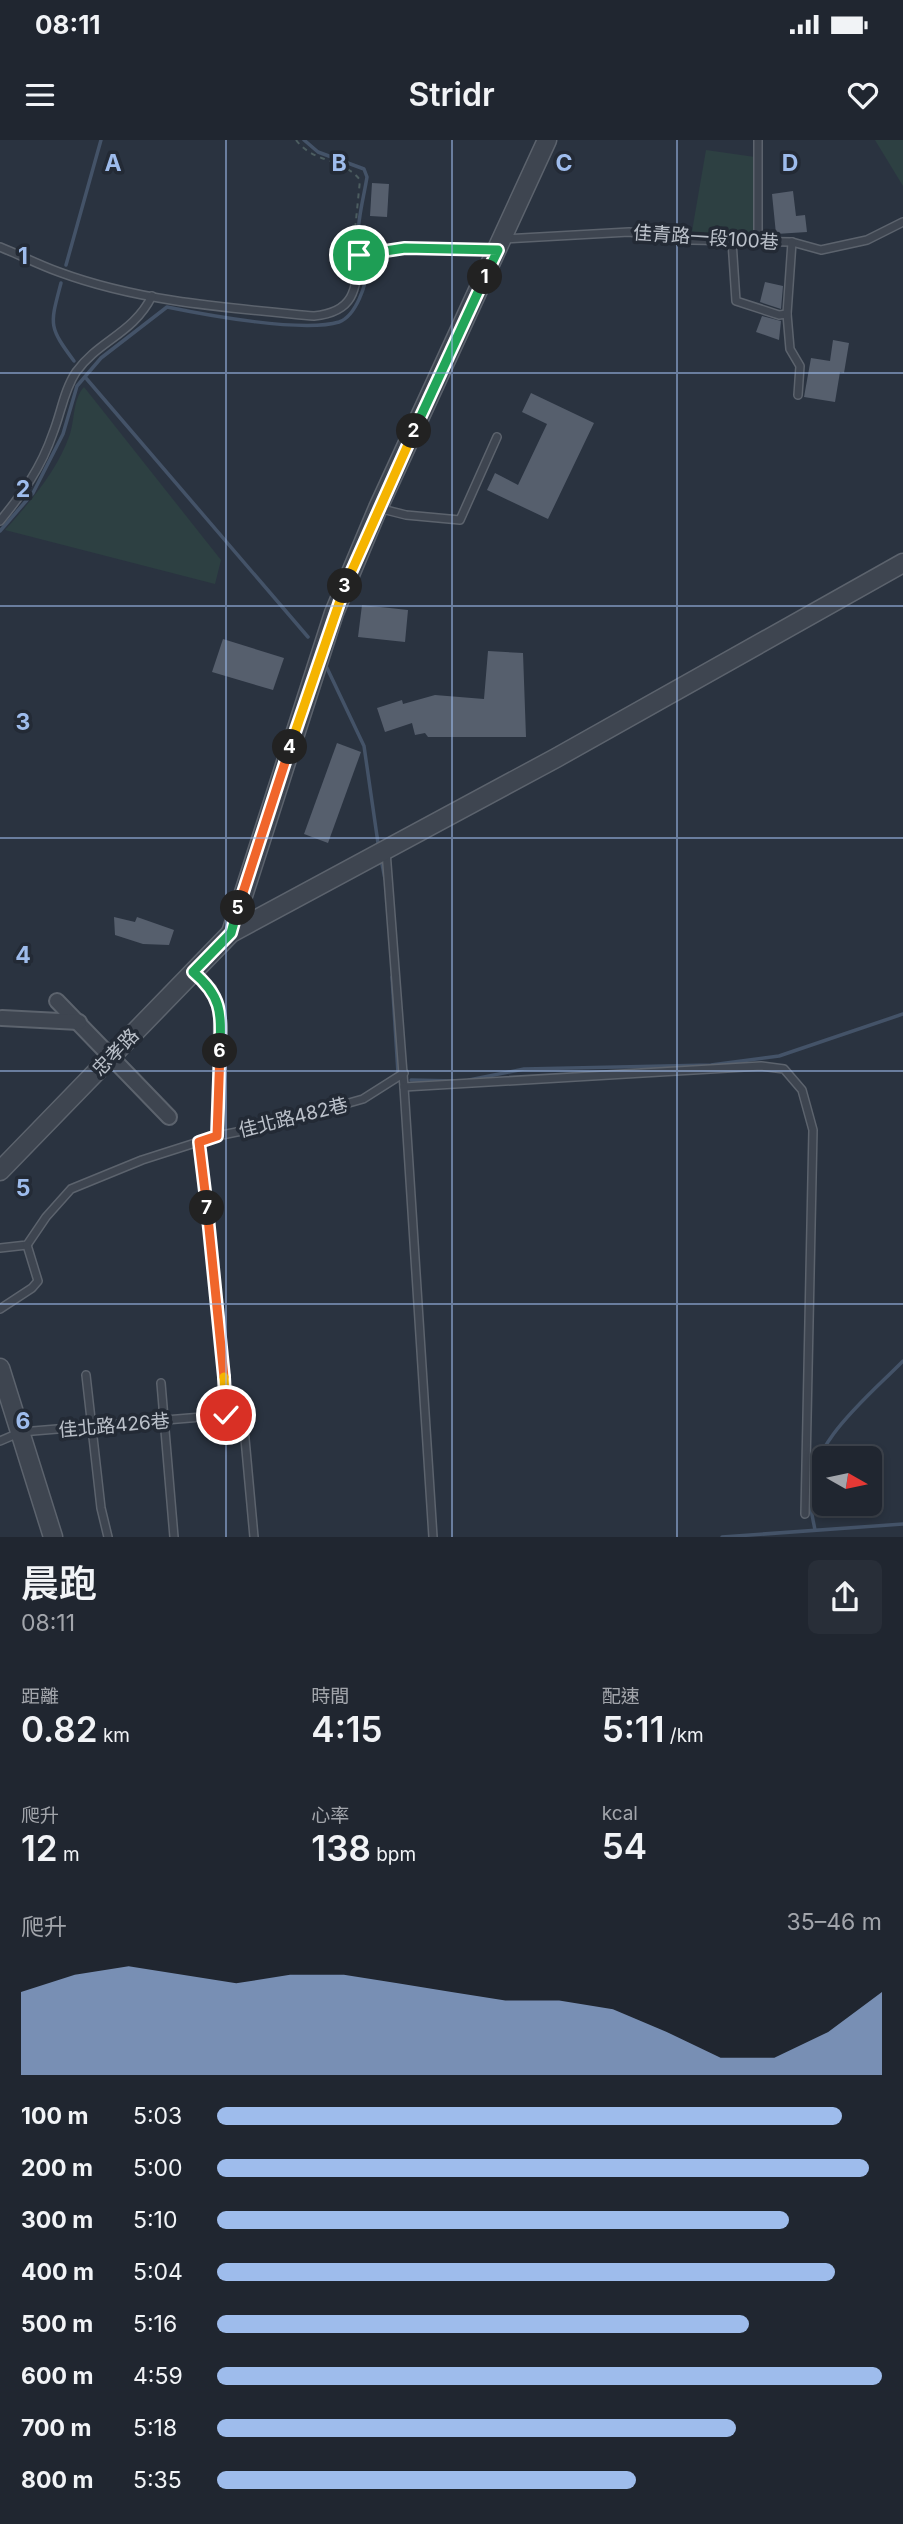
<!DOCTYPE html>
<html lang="zh-TW">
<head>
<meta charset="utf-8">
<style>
  :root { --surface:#202630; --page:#282e38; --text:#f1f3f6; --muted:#a2a5ab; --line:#3d434c; --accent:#9ebcec }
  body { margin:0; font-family:Inter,"Noto Sans TC",sans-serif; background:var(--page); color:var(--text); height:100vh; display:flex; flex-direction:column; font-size:26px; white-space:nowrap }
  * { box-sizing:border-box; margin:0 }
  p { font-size:23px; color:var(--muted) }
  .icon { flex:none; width:38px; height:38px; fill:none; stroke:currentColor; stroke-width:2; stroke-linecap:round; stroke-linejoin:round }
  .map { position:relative; height:1397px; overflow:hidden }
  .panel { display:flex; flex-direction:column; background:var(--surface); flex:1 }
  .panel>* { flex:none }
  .needle { width:46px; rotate:99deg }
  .controls { position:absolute; left:812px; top:1306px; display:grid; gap:14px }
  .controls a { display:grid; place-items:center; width:70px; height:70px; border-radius:10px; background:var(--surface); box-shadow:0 4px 10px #0003,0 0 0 2px var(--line); font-size:35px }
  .pin { position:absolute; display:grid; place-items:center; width:60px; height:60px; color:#fff; margin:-30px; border:4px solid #fff; border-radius:50%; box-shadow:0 2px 7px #0007 }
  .km { position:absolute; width:35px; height:35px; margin:-18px; border-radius:50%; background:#222; color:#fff; font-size:19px; line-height:35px; text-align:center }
  .round { display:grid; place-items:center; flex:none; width:74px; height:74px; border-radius:10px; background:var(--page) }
  .head { display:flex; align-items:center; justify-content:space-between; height:119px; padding:0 21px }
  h1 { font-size:38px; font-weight:600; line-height:52px }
  .metrics { display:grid; grid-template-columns:repeat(3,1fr); gap:10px; height:119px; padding:7px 21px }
  .metrics div { display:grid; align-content:center }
  .metrics b { font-size:35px; font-weight:600 }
  .metrics small { font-size:19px; font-weight:400 }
  .metrics p { font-size:19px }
  .chart { height:196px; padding:14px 21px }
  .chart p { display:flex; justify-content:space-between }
  .chart svg { width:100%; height:126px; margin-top:7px; fill:var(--accent); opacity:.7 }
  ul { padding:0 21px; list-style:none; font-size:23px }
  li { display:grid; grid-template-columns:112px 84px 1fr; align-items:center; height:52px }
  li i { height:18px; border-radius:9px; background:var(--accent) }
  .status { display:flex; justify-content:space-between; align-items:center; height:49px; padding:0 35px; background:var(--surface); direction:ltr }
  .status svg { height:19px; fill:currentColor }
  header { display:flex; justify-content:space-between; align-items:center; height:91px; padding:0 21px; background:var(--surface); font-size:32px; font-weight:600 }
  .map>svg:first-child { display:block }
  .green { fill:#2d4042 }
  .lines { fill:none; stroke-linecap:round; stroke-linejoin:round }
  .stream { stroke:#445368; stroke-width:3.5 }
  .building { fill:#565f6d }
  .service-casing { stroke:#5c636d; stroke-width:10 }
  .minor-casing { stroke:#5c636d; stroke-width:18 }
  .tertiary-casing { stroke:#5c636d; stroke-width:21 }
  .path { stroke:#4c5d60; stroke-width:2; stroke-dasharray:5 5; stroke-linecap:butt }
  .service { stroke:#3e4550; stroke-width:7 }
  .minor { stroke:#3e4550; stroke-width:14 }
  .tertiary { stroke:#3e4550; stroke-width:18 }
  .split-1-casing { stroke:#fff; stroke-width:14 }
  .split-2-casing { stroke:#fff; stroke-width:14 }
  .split-3-casing { stroke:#fff; stroke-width:14 }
  .split-4-casing { stroke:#fff; stroke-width:14 }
  .split-5-casing { stroke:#fff; stroke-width:14 }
  .split-6-casing { stroke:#fff; stroke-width:14 }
  .split-7-casing { stroke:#fff; stroke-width:14 }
  .split-8-casing { stroke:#fff; stroke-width:14 }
  .split-9-casing { stroke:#fff; stroke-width:14 }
  .split-1 { stroke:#22a559; stroke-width:9 }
  .split-2 { stroke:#22a559; stroke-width:9 }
  .split-3 { stroke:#f5b400; stroke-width:9 }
  .split-4 { stroke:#f5b400; stroke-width:9 }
  .split-5 { stroke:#f0652b; stroke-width:9 }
  .split-6 { stroke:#22a559; stroke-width:9 }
  .split-7 { stroke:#f0652b; stroke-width:9 }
  .split-8 { stroke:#f0652b; stroke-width:9 }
  .split-9 { stroke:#f5b400; stroke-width:9 }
  .grid { fill:none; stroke:#9ebcec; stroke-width:2; stroke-opacity:0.55 }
  .labels { text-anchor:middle; stroke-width:7; stroke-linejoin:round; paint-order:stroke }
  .street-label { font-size:19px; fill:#bbc1ca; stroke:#232a35 }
  .grid-label { font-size:23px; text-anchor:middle; font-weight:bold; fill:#9ebcec; stroke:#232a35; stroke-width:7; stroke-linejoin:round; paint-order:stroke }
</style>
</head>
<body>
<div class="status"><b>08:11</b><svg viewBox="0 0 49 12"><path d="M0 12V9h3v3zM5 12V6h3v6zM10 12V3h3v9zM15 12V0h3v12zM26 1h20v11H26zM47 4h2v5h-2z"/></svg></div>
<header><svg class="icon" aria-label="menu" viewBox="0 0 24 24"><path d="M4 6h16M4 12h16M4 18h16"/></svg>Stridr<svg class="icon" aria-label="heart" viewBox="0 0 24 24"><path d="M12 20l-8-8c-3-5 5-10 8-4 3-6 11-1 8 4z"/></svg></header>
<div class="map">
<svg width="903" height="1397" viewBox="0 0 903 1397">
  <rect width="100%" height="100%" fill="#2a3340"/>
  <!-- green -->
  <g class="green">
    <path d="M875,0H903V46Z"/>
    <path d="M706,10L755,17L756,99L691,97Z"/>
    <path d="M84,247L221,420L215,444L5,390C30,362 58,330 70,294C75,278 73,259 84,247Z"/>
  </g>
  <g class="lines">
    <!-- stream -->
    <g class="stream">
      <path d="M66,125L101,0"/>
      <path d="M61,143C50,185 48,186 74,221"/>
      <path d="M85,237L308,497"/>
      <path d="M0,391L33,353L63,294L77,246L101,218L167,167C206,175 303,193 339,182C356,176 367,144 367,127C367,116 358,106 358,96C358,77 364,56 367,37L364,29L318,12L304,0"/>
      <path d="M327,528L364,606L378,703"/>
      <path d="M382,724L385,739"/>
      <path d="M392,837L398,933"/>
      <path d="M411,940L455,941"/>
      <path d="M469,940L524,929L711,925L779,916L903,874"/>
      <path d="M815,1390C813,1379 810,1368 810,1358C807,1304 869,1256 903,1221"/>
      <path d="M722,1397L903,1384"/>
    </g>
  </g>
  <!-- building -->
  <g class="building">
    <path d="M372,43L389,44L387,77L370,76Z"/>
    <path d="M793,51L796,76L805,75L807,92L776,94L772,54Z"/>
    <path d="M765,142L783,146L781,169L760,162Z"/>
    <path d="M762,176L781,181L779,200L756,192Z"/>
    <path d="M833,200L849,203L844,233L840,232L835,262L804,257L811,218L830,221Z"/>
    <path d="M531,253L594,283L548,379L487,350L495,333L518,345L547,284L522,272Z"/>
    <path d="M362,465L408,470L405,502L358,497Z"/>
    <path d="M223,499L284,518L273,550L212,532Z"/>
    <path d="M488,511L523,513L526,597H428L425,593L415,595L412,583L385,592L377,568L402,560L403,564L435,555L484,559Z"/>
    <path d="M337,603L361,612L328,703L304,694Z"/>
    <path d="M114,777L135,782L137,777L174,790L169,805L143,804L115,795Z"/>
  </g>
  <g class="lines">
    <defs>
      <g id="service">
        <path d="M758,0V100"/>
        <path d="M504,99L629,92L692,100L792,102L821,110L867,100L903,82"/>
        <path d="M732,101L736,161L779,175L787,174"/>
        <path d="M792,102L787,174L790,209L800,226L798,255"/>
        <path d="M0,107C20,115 39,125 59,132C140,162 229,168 314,176C354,172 356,151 359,115L405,108L494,110"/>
        <path d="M378,368L406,375L460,380L497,297"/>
        <path d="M0,381C23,353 41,328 53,293C61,273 64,250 76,232C99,200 133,194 152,156"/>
        <path d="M386,711L404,947L761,926L784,929L802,950L813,990L805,1374"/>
        <path d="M193,832L212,848L218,865L217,996"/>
        <path d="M404,947L433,1397"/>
        <path d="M0,1108L27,1105L46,1077L71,1049L142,1020L217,996L271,985L363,959L404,933"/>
        <path d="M0,1169L32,1148L38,1141L27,1105"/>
        <path d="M86,1235L101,1368L108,1397"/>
        <path d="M161,1243L174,1397"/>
        <path d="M226,1275L243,1277L254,1397"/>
        <path d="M0,1301L21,1292L226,1275L221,1198L199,1002"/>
      </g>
      <g id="minor">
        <path d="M57,861L169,977"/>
        <path d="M2,878L79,882"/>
      </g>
      <g id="tertiary">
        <path d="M231,793L334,473L378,368L547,0"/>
        <path d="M0,1031L231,793L556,618L903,423"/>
        <path d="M0,1228L53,1397"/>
      </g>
    </defs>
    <!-- service casing -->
    <use href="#service" class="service-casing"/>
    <!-- minor casing -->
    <use href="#minor" class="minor-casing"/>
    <!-- tertiary casing -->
    <use href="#tertiary" class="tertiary-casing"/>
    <!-- path -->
    <path class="path" d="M296,0C313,23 343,18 360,40L354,100L357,108"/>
    <!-- service -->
    <use href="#service" class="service"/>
    <!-- minor -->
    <use href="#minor" class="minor"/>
    <!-- tertiary -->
    <use href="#tertiary" class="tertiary"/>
  </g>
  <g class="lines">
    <defs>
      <path id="split-1" d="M359,115L405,108L498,110L485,137"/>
      <path id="split-2" d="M414,291L485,137"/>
      <path id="split-3" d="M345,446L414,291"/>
      <path id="split-4" d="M290,607L345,446"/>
      <path id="split-5" d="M238,768L290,607"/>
      <path id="split-6" d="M220,911C221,874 223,857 193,832L231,793L238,768"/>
      <path id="split-7" d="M207,1068L199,1002L217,996L220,911"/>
      <path id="split-8" d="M207,1068L224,1237"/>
      <path id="split-9" d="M224,1237L226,1275"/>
    </defs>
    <!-- split-1 casing -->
    <use href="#split-1" class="split-1-casing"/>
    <!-- split-2 casing -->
    <use href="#split-2" class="split-2-casing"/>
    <!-- split-3 casing -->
    <use href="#split-3" class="split-3-casing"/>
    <!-- split-4 casing -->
    <use href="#split-4" class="split-4-casing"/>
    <!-- split-5 casing -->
    <use href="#split-5" class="split-5-casing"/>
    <!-- split-6 casing -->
    <use href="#split-6" class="split-6-casing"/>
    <!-- split-7 casing -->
    <use href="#split-7" class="split-7-casing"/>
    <!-- split-8 casing -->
    <use href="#split-8" class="split-8-casing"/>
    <!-- split-9 casing -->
    <use href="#split-9" class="split-9-casing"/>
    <!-- split-1 -->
    <use href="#split-1" class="split-1"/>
    <!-- split-2 -->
    <use href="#split-2" class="split-2"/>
    <!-- split-3 -->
    <use href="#split-3" class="split-3"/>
    <!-- split-4 -->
    <use href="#split-4" class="split-4"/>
    <!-- split-5 -->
    <use href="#split-5" class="split-5"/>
    <!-- split-6 -->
    <use href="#split-6" class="split-6"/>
    <!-- split-7 -->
    <use href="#split-7" class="split-7"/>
    <!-- split-8 -->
    <use href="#split-8" class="split-8"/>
    <!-- split-9 -->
    <use href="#split-9" class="split-9"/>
  </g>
  <!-- grid -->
  <path class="grid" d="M226,0V1397M452,0V1397M677,0V1397M0,233H903M0,466H903M0,698H903M0,931H903M0,1164H903"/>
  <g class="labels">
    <!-- street labels -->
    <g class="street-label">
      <text transform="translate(706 97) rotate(4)" y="7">佳青路一段100巷</text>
      <text transform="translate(115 912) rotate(-46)" y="7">忠孝路</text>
      <text transform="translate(293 977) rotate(-14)" y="7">佳北路482巷</text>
      <text transform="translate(114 1285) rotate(-5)" y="7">佳北路426巷</text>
    </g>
  </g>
  <g class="grid-label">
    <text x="113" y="31">A</text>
    <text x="339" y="31">B</text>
    <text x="564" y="31">C</text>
    <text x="790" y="31">D</text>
    <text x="23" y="124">1</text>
    <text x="23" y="357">2</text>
    <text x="23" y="590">3</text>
    <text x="23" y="823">4</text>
    <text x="23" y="1056">5</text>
    <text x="23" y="1289">6</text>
  </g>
</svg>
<div class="controls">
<a><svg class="needle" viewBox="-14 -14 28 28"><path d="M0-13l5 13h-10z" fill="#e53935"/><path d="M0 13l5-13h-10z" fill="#a2a5ab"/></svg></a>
</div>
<div class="pin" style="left:359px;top:115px;background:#1e9e55"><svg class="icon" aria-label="arrive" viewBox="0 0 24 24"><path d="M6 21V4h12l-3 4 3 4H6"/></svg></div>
<div class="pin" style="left:226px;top:1275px;background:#d93025"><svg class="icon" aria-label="check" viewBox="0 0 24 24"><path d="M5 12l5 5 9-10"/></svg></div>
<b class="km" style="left:485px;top:137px">1</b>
<b class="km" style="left:414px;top:291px">2</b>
<b class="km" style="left:345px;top:446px">3</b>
<b class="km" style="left:290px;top:607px">4</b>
<b class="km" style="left:238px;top:768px">5</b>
<b class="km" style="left:220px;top:911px">6</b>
<b class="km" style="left:207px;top:1068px">7</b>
</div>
<section class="panel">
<div class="head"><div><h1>晨跑</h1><p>08:11</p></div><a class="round"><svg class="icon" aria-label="share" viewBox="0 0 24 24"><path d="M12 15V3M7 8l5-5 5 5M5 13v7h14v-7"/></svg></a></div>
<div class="metrics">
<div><p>距離</p><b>0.82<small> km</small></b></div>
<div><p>時間</p><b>4:15</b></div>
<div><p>配速</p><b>5:11<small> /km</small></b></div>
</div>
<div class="metrics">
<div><p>爬升</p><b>12<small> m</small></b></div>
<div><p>心率</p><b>138<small> bpm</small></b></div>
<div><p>kcal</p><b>54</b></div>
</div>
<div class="chart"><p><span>爬升</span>35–46 m</p>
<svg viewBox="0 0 160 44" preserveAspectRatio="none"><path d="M0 44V15L10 9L20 6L30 9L40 12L50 9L60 9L70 12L80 15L90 18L100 18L110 21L120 29L130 38L140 38L150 29L160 15V44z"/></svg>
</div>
<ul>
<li><b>100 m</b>5:03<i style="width:94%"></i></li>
<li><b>200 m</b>5:00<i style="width:98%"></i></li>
<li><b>300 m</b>5:10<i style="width:86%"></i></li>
<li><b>400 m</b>5:04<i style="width:93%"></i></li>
<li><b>500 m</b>5:16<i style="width:80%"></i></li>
<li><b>600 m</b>4:59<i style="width:100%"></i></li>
<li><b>700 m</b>5:18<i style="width:78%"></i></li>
<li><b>800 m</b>5:35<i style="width:63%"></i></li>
</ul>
</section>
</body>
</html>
